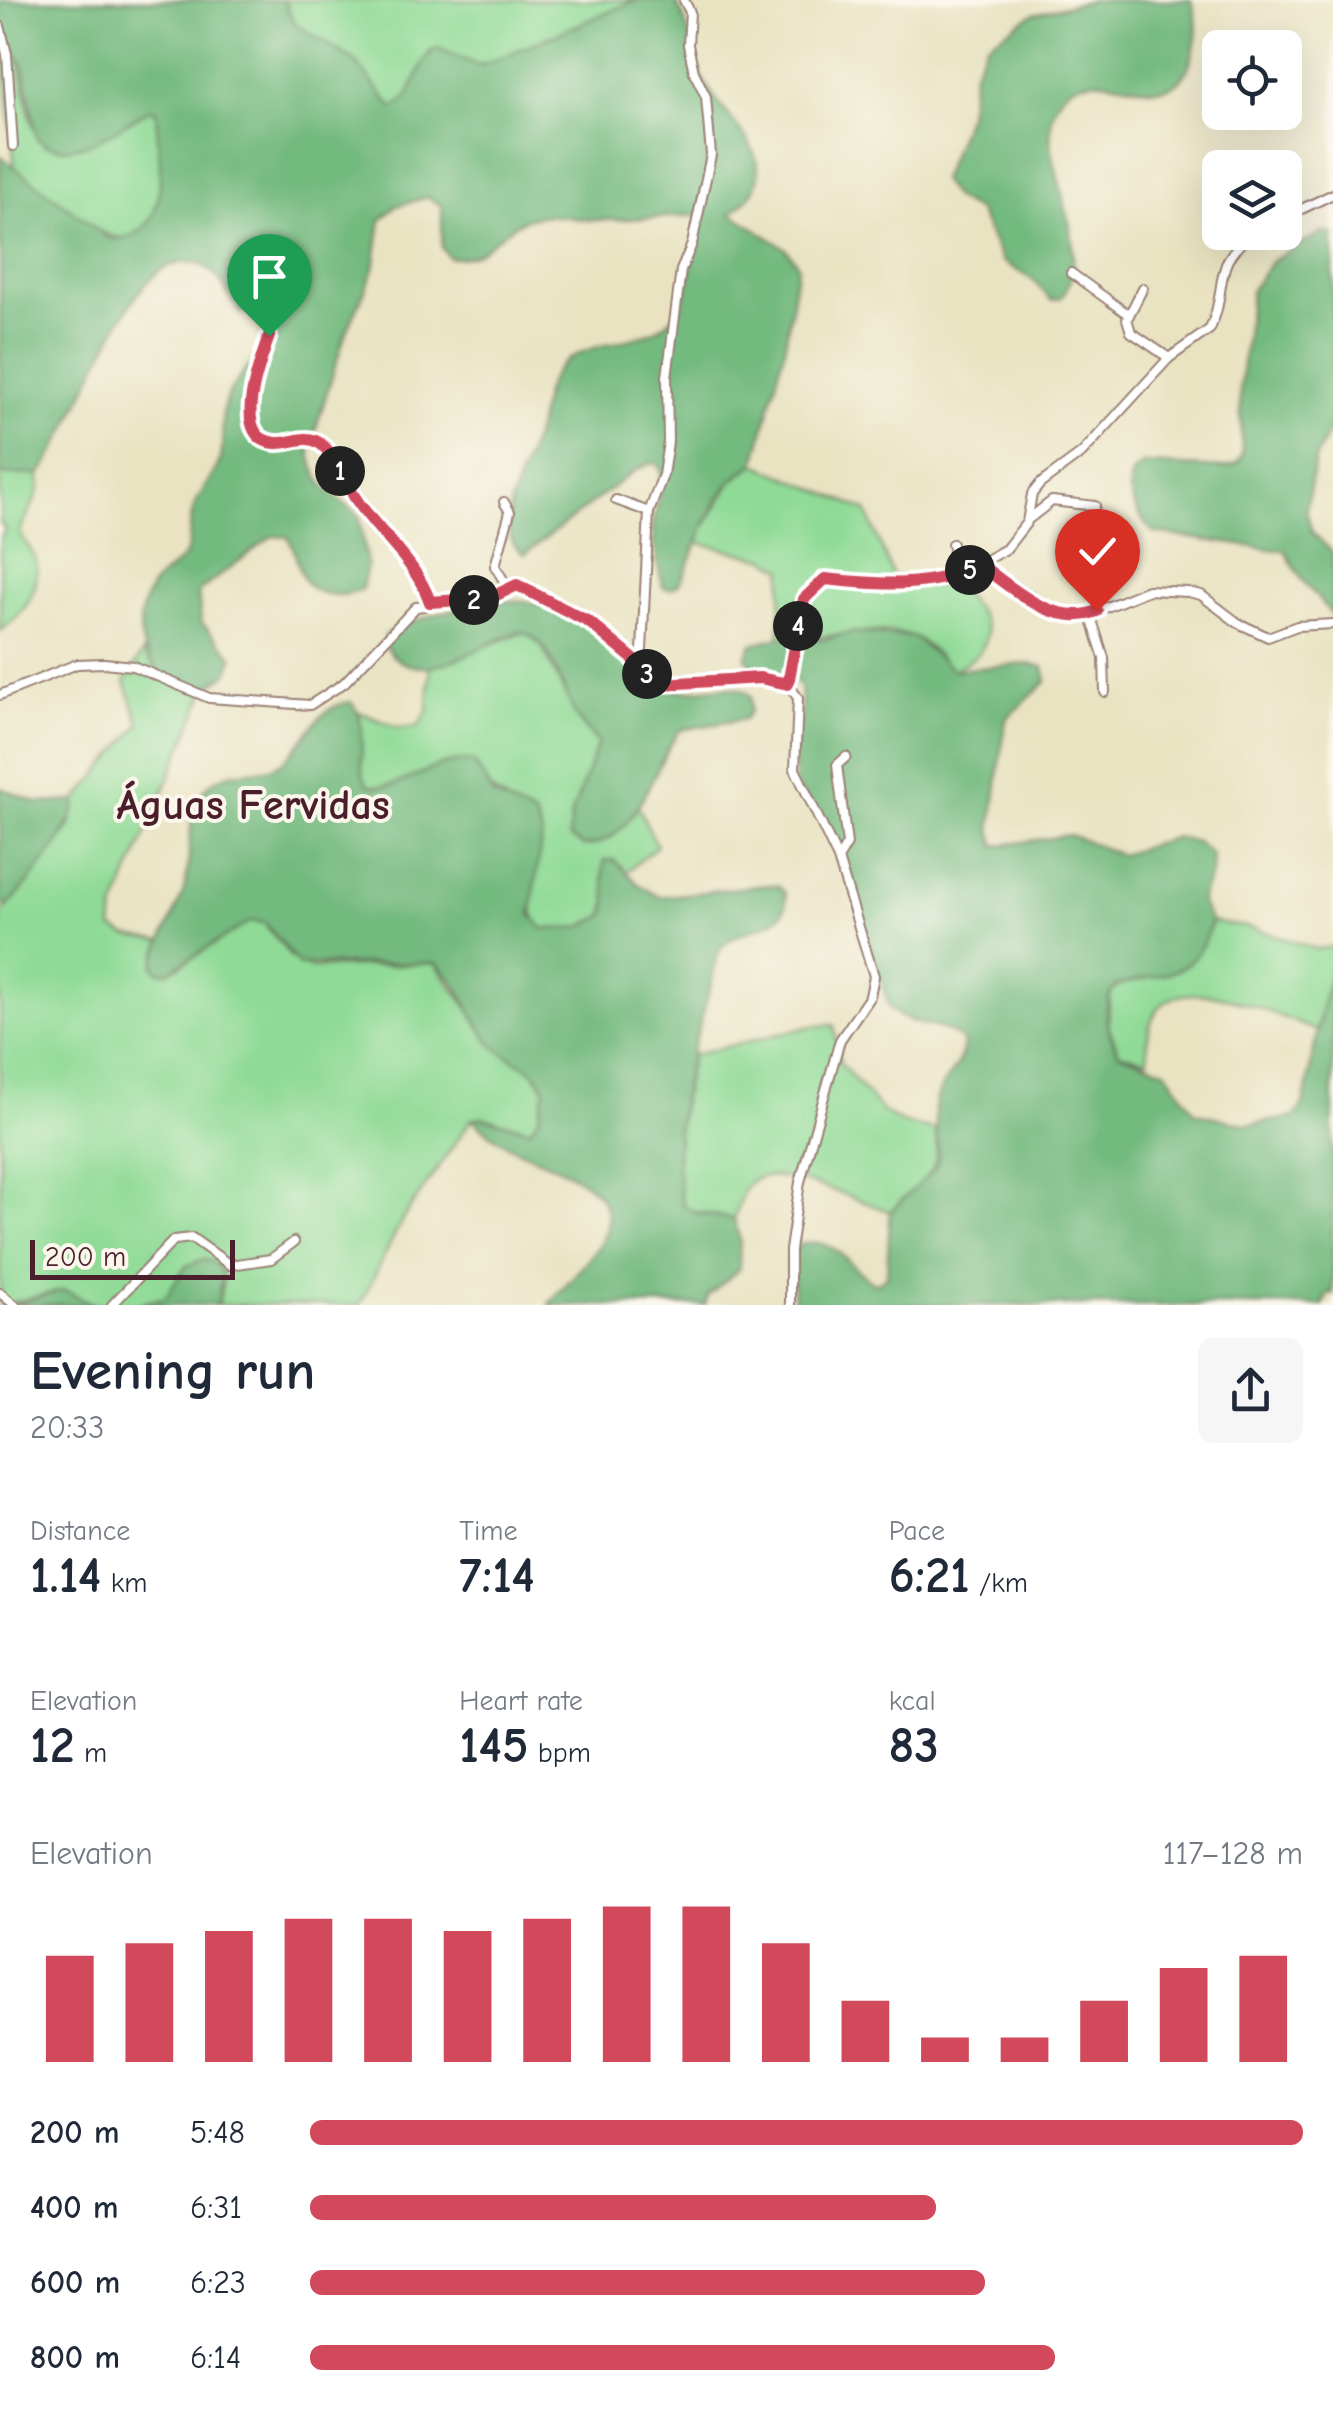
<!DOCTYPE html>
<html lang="en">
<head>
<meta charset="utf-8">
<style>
  :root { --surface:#fff; --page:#f6f6f7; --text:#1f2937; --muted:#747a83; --accent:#d1495b }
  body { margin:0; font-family:"Comic Neue",sans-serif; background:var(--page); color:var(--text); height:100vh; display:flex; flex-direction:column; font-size:38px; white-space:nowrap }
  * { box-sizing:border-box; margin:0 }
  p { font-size:32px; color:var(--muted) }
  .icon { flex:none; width:55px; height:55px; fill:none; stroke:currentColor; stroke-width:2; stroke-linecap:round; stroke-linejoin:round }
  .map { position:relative; height:1305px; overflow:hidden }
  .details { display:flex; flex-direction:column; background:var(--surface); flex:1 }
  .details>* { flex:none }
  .controls { position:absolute; left:1202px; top:30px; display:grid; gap:20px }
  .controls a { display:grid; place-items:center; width:100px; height:100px; border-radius:15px; background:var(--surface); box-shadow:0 10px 40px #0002; font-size:50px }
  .scale { position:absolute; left:30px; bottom:25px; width:205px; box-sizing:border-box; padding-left:10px; border:5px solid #4a1f2b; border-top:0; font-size:28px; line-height:35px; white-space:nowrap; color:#4a1f2b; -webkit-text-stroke:8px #fbf7ec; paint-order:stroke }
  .pin { position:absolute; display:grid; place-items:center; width:85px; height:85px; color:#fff; margin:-102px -42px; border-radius:50% 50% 50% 0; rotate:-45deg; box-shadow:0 0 10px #0007 }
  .pin .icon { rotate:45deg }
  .km { position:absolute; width:50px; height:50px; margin:-25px; border-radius:50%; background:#222; color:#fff; font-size:28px; line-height:50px; text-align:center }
  .round { display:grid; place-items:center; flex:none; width:105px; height:105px; border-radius:15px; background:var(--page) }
  .head { display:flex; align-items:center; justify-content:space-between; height:170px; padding:0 30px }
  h1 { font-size:55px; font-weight:700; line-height:75px }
  .figures { display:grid; grid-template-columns:repeat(3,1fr); gap:15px; height:170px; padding:10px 30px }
  .figures div { display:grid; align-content:center }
  .figures b { font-size:50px; font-weight:700 }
  .figures small { font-size:28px; font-weight:400 }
  .figures p { font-size:28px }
  .chart { height:280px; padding:20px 30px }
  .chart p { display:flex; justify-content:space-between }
  .chart svg { width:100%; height:180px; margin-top:10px; stroke:var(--accent); stroke-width:6 }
  ul { padding:0 30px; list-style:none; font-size:32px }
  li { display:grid; grid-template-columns:160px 120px 1fr; align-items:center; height:75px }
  li i { height:25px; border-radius:12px; background:var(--accent) }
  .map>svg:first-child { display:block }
  .green { fill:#8fda96; stroke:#6c7c60; stroke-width:2.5 }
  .forest { fill:#73ba7f; stroke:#5e6c55; stroke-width:2.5 }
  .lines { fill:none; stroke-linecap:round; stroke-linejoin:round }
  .minor-casing { stroke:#9a8176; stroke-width:12 }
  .minor { stroke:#fff; stroke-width:8 }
  .route-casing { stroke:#fff; stroke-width:20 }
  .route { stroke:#d1495b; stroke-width:12 }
  .labels { text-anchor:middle; stroke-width:8; stroke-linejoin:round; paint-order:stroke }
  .district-label { font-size:42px; font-weight:bold; fill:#4a1f2b; stroke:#fbf7ec }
</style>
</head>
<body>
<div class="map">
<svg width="1333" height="1305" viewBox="0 0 1333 1305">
  <rect width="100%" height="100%" fill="#fbf7ec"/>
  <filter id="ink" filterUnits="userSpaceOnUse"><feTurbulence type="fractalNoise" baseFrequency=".01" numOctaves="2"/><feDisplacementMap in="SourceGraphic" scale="20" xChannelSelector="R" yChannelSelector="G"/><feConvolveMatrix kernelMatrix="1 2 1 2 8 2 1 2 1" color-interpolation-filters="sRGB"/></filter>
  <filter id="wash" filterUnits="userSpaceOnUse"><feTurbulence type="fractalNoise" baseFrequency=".0048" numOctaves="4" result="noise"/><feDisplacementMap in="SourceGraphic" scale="40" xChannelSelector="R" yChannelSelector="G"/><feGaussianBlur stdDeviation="2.25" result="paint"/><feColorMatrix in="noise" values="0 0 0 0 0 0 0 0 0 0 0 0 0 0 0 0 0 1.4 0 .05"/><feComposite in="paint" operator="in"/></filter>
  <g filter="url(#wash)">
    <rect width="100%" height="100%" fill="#e9e3c2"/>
    <!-- green -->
    <g class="green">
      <path d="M284,0H637L490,64L469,65L438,48L430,51L406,100L393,108L294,23Z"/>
      <path d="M1,29C34,68 17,110 45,146L89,143L151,109L156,112C157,141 165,178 159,206C142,287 43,193 15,171Z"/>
      <path d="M755,464L866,510L893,576L950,583C988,614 1007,645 953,670C941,661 931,646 918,639C879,620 821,644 779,637L783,569L767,559L695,542L732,481Z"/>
      <path d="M0,474L40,475L39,491L20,531C23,543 33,549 36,561C42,591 22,615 0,631V538L5,530L0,522Z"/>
      <path d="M525,632L541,645L578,720L598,743L587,780L590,846L612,837L637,804L657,846L625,873L622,866L603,876L608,899L604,916C585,929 556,936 536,925L531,903L535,867L506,801L486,786L474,762C433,755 403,794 368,785L362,775L359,712L399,728L418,726L428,711L430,666Z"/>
      <path d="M143,652C155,671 184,690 206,690L114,910L112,928L127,936L163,941L157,953L178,967L251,921L264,923L290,956L311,968L435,963L499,1050L530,1066L545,1089L539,1117L530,1129L481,1117L471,1120L402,1220L360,1305H218L223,1281L180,1274L166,1297L137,1305H95L64,1290L0,1305V916L69,829L76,801L140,724L125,682Z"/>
      <path d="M1211,922L1252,928L1316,949L1333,947C1333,978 1322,1001 1317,1031C1262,1010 1138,946 1148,1060L1119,1053L1108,1025L1110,993C1142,958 1188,1001 1211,922Z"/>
      <path d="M834,1025L840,1063L883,1112L902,1123L935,1130C944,1177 919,1182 890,1212C864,1202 772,1162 750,1182C741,1190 738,1208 734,1219L687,1210C666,1178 683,1092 692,1055L812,1026Z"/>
    </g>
    <!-- forest -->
    <g class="forest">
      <path d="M0,0H284L294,23L354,60L393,108C420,97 414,58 438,48L480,66L637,0H674C691,24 691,56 704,81C727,123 796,169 731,213L786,249L798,265L784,351L755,464C710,487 701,542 680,583L670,589L663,587C659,568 653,549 653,530C654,509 666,486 659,465L651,463L634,471L525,554C486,534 527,462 535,435C544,407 541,379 568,360C600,337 652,347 678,311C690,294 696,238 699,215C666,217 632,220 599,220C576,221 551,211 529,218C499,227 484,264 449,257L442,248V206L428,197L396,206L381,220L374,269L343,341L310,447C311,482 333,496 359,515L367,565L362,589C351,595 340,596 328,594C293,588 303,561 288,537L272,536L198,592L201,622L233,657L228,672L206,690C150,689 122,631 153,585C162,572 179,567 186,553C192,539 188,522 194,508C200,490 214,477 220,461C227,442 218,419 226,400C238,370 282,342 273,307L267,304L241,313C227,297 222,274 202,265C187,260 169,263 157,273C112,311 78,421 40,475L0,474V156L110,239C177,239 158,158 156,111L151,109C120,126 72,167 37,139L23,65L0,27Z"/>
      <path d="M1091,0H1191C1199,21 1198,38 1191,60C1171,126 1101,54 1064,93C1019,139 1103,241 1061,298L1051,300L1033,280L1002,261L978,211L954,198L941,180L968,114L974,71L987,44L1033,14Z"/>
      <path d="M1322,232L1333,234V423L1315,459L1306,509L1312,532L1333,553V616L1302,580L1285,551L1154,533C1137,518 1115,476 1144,464L1226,468L1238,463L1242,453L1240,390L1251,290L1272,261Z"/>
      <path d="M525,601C560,607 599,619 624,644C637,659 649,680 668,688C693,698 731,676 751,696L750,712L744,719L680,730C652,766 637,844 583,846L569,837L571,816L598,743C593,733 584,729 578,719C561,694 554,635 518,632C480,644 417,695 385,646L386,634C419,615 487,599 525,601Z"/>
      <path d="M852,632L914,637L953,670L1027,664L1044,667L1047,681L1006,719L991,830L996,846L1070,835L1121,855L1176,837L1196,842L1212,855L1211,873L1200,900L1211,922C1194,981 1164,971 1116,986C1100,1004 1107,1034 1119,1053L1166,1070L1195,1112L1248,1125L1295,1117L1304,1102L1324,995L1333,981V1295L1328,1293L1323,1305H794L792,1256L799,1245C836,1233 849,1269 875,1284L887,1276L890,1212L935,1168C943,1146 931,1124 936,1102C941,1078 962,1069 964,1044C948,1020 909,1031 889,1007L839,842L796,787L793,753L802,711L800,686C785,668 758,677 746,658L752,644L779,637L822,640Z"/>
      <path d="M351,702C373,727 352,759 368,785C404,795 431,755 474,762L494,796L535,816L542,834L531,915L544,929L580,927L604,916C613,898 598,879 605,860H614L638,884L659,897L766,885L778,886L785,893C793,932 738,924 721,948C714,958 714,973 711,985C691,1054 665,1132 683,1205L696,1213L734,1219L740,1241L739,1269L708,1296L706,1305H549C565,1282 597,1257 606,1231C621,1183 540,1162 509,1146C496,1139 484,1129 472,1119L481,1117L530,1129L539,1117L545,1089C534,1061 508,1063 491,1043C470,1018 462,983 435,963L299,965L265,923L251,921L168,972H159L154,966C159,939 177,914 185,886C194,852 181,800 217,779C242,765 267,779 289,756C309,735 320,705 351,702Z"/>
      <path d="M0,788L38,803L76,801C77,824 25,891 6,907L0,900Z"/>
      <path d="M203,1259L215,1263L222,1272L218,1305H137L166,1297L186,1266Z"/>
      <path d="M64,1290L95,1305H11Z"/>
    </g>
  </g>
  <g filter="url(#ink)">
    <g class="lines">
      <defs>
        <g id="minor">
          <path d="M0,26L7,54L13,146"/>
          <path d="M1285,217L1333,194"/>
          <path d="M1071,273L1129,315"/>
          <path d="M1143,288L1127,319L1131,332L1169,358"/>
          <path d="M269,336L252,396L253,429L261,438L275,443L301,438L324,446L378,530L413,567L430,602"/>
          <path d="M616,500L649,512"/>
          <path d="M504,502L510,512L495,566L508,588"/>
          <path d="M1030,518L1052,501L1095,506"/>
          <path d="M952,544L959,575"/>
          <path d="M981,565L1063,617L1090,614L1148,590L1188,592L1201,595L1238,623L1268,637L1297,626L1333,624"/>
          <path d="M1090,614L1104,658L1105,692"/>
          <path d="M641,670L649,512L663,475L668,442L667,377L681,270L692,244L711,155L706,97L694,72L688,45L690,12L684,0"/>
          <path d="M788,684L804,599L825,579L872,584L947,581L1006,549L1027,522L1032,494L1040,484L1082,453L1169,358L1210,329C1229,289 1209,261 1256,232"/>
          <path d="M788,684L798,698L795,769L838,859L874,976L870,996L840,1040L800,1182L790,1250V1305"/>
          <path d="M0,695L77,664L104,663L133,666L209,698L310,705L344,683L416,607L490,598L517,585L589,622L663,684L760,678L788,684"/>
          <path d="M838,859L847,844L837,765L846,757"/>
          <path d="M0,1293L15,1305"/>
          <path d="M112,1305L174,1240L192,1238L230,1265L271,1259L294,1242"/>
        </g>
      </defs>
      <!-- minor casing -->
      <use href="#minor" class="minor-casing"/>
      <!-- minor -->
      <use href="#minor" class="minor"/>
    </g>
  </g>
  <g class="lines" filter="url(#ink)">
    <defs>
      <path id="route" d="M269,336C261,361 228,440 276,443C292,444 305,433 321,444C336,456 345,480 354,496C378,534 415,559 430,602L490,598L517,585L589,622L663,684L760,678L788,684L804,599L825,579C880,585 930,589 981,565C1013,589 1055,628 1097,611"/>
    </defs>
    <!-- route casing -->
    <use href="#route" class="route-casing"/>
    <!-- route -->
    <use href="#route" class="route"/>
  </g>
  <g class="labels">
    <!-- district labels -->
    <g class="district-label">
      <text x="253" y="819">Águas Fervidas</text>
    </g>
  </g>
</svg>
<div class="controls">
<a><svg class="icon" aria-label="locate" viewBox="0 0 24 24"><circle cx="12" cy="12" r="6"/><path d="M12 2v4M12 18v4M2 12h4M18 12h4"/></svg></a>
<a><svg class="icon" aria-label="layers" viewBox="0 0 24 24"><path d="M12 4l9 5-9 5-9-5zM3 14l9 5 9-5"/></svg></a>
</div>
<div class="scale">200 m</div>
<div class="pin" style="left:269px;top:336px;background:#1e9e55"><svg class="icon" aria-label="arrive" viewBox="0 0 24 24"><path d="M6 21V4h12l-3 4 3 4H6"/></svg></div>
<div class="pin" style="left:1097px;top:611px;background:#d93025"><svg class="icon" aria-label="check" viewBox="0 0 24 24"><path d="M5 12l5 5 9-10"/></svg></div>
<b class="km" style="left:340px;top:471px">1</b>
<b class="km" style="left:474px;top:600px">2</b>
<b class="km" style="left:647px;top:674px">3</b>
<b class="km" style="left:798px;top:626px">4</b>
<b class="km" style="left:970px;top:570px">5</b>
</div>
<section class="details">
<div class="head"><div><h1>Evening run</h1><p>20:33</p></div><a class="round"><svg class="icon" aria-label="share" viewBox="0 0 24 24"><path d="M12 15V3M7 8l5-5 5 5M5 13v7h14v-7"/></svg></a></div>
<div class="figures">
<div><p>Distance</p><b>1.14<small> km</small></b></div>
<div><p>Time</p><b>7:14</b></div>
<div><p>Pace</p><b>6:21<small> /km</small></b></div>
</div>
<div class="figures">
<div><p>Elevation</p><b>12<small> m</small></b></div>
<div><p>Heart rate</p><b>145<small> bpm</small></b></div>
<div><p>kcal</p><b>83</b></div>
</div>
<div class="chart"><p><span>Elevation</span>117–128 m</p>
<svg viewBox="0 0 160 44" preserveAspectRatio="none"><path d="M5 44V18M15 44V15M25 44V12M35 44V9M45 44V9M55 44V12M65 44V9M75 44V6M85 44V6M95 44V15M105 44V29M115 44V38M125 44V38M135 44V29M145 44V21M155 44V18"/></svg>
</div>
<ul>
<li><b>200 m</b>5:48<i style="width:100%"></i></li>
<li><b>400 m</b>6:31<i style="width:63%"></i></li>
<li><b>600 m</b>6:23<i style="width:68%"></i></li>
<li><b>800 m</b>6:14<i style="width:75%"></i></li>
</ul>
</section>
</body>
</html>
